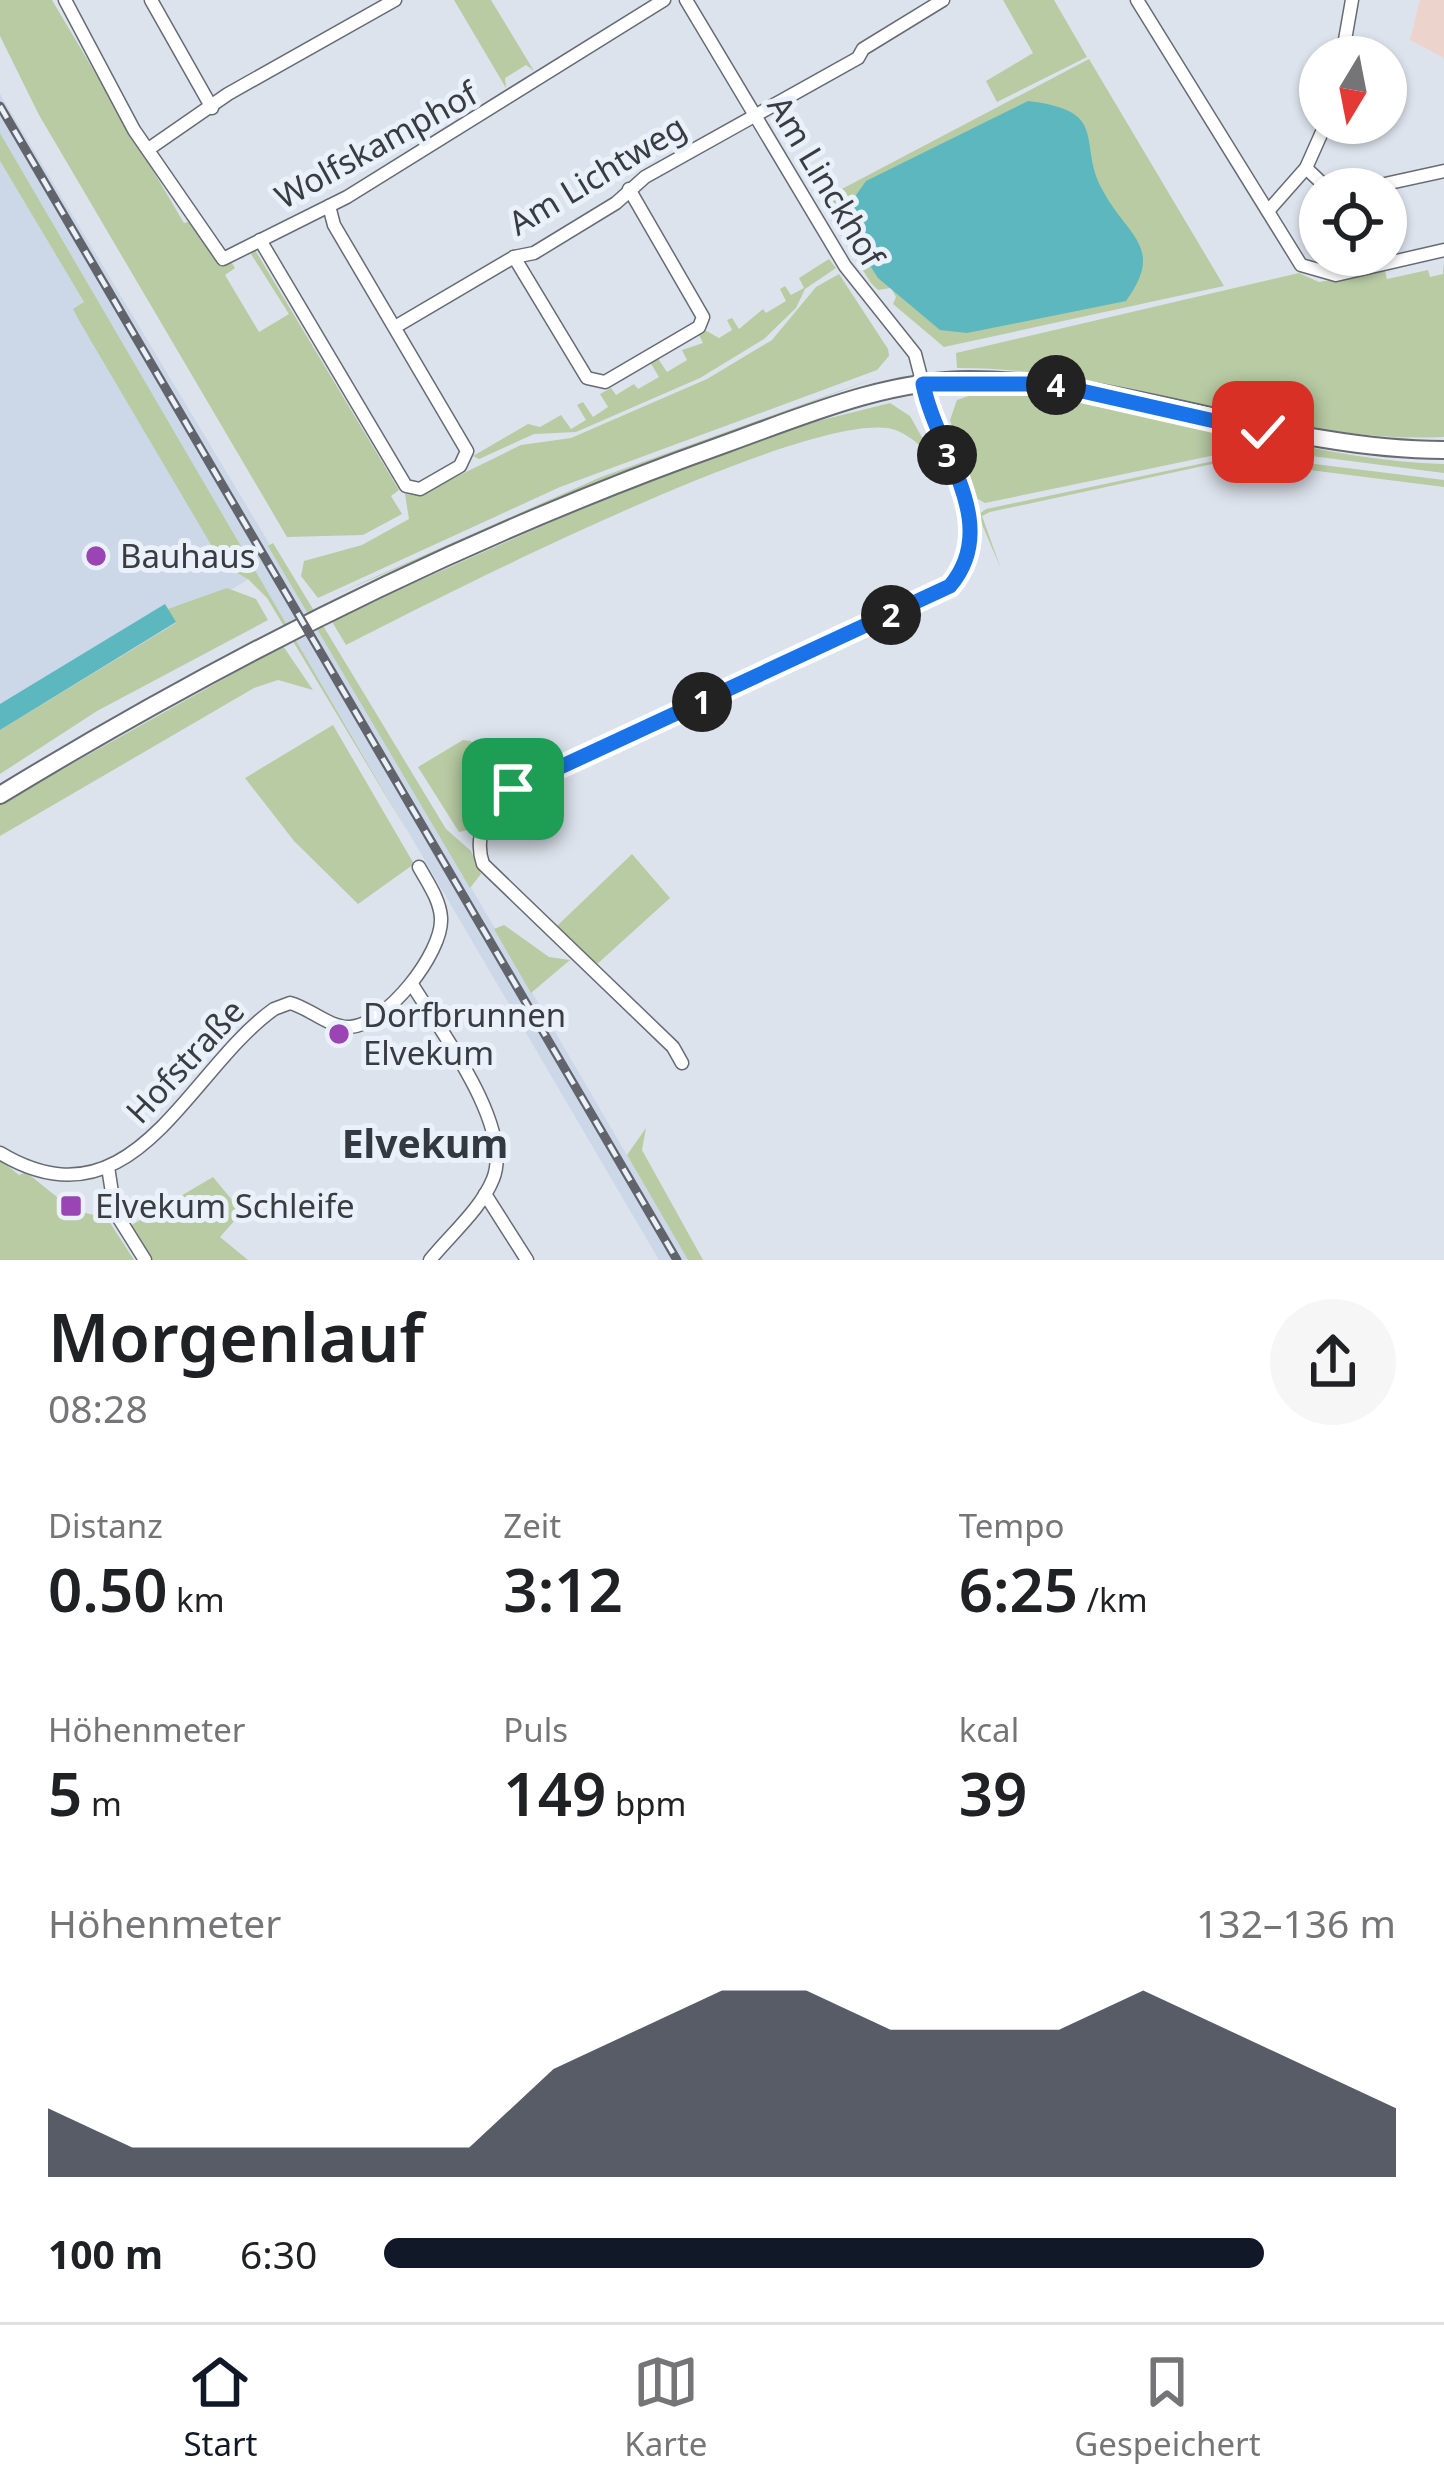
<!DOCTYPE html>
<html lang="de">
<head>
<meta charset="utf-8">
<style>
  :root { --surface:#fff; --page:#f6f6f6; --text:#202124; --muted:#757577; --line:#e0e0e0; --accent:#111827 }
  body { margin:0; font-family:"Noto Sans",sans-serif; background:var(--page); color:var(--text); height:100vh; display:flex; flex-direction:column; font-size:45px; white-space:nowrap }
  * { box-sizing:border-box; margin:0 }
  p { font-size:39px; color:var(--muted) }
  .icon { flex:none; width:66px; height:66px; fill:none; stroke:currentColor; stroke-width:2; stroke-linecap:round; stroke-linejoin:round }
  .map { position:relative; height:1260px; overflow:hidden }
  .sheet { display:flex; flex-direction:column; background:var(--surface); flex:1 }
  .sheet>* { flex:none }
  .needle { width:78px; rotate:190deg }
  .tools { position:absolute; left:1299px; top:36px; display:grid; gap:24px }
  .tools a { display:grid; place-items:center; width:108px; height:108px; border-radius:50%; background:var(--surface); box-shadow:0 3px 9px #0004; font-size:60px }
  .pin { position:absolute; display:grid; place-items:center; width:102px; height:102px; color:#fff; margin:-51px; border-radius:24px; box-shadow:0 6px 18px #0006 }
  .km { position:absolute; width:60px; height:60px; margin:-30px; border-radius:50%; background:#222; color:#fff; font-size:33px; line-height:60px; text-align:center }
  .round { display:grid; place-items:center; flex:none; width:126px; height:126px; border-radius:63px; background:var(--page) }
  .summary { display:flex; align-items:center; justify-content:space-between; height:204px; padding:0 48px }
  h1 { font-size:66px; font-weight:600; line-height:90px }
  .metrics { display:grid; grid-template-columns:repeat(3,1fr); gap:18px; height:204px; padding:12px 48px }
  .metrics div { display:grid; align-content:center }
  .metrics b { font-size:60px; font-weight:600 }
  .metrics small { font-size:33px; font-weight:400 }
  .metrics p { font-size:33px }
  .chart { height:336px; padding:24px 48px }
  .chart p { display:flex; justify-content:space-between }
  .chart svg { width:100%; height:216px; margin-top:12px; fill:var(--accent); opacity:.7 }
  ul { padding:0 48px; list-style:none; font-size:39px }
  li { display:grid; grid-template-columns:192px 144px 1fr; align-items:center; height:90px }
  li i { height:30px; border-radius:15px; background:var(--accent) }
  .menu { display:flex; justify-content:space-around; align-items:center; height:168px; border-top:3px solid var(--line); background:var(--surface); font-size:33px; color:var(--muted) }
  .menu a { display:grid; justify-items:center; gap:6px }
  .menu .selected { color:var(--accent) }
  .map>svg:first-child { display:block }
  .built { fill:#ccd7e7 }
  .education { fill:#ecd3cb }
  .green { fill:#b8cba3 }
  .water { fill:#5cb7bf }
  .lines { fill:none; stroke-linecap:round; stroke-linejoin:round }
  .minor-casing { stroke:#666b74; stroke-width:15 }
  .secondary-casing { stroke:#666b74; stroke-width:20 }
  .minor { stroke:#fff; stroke-width:12 }
  .secondary { stroke:#fff; stroke-width:16 }
  .rail-casing { stroke:#61646a; stroke-width:9 }
  .rail { stroke:#eaf1fb; stroke-width:4.5; stroke-dasharray:14; stroke-linecap:butt }
  .route-casing { stroke:#fff; stroke-width:24 }
  .route { stroke:#1a73e8; stroke-width:15 }
  .poi-dot { fill:#9a45b3; stroke:#eaf1fb; stroke-width:4.5 }
  .labels { text-anchor:middle; stroke-width:10; stroke-linejoin:round; paint-order:stroke }
  .street-label { font-size:33px; fill:#393c40; stroke:#eaf1fb }
  .poi-label { font-size:33px; fill:#393c40; stroke:#eaf1fb; text-anchor:start }
  .quarter-label { font-size:39px; font-weight:bold; fill:#343941; stroke:#eaf1fb }
</style>
</head>
<body>
<div class="map">
<svg width="1444" height="1260" viewBox="0 0 1444 1260">
  <rect width="100%" height="100%" fill="#dde3ed"/>
  <!-- built -->
  <path class="built" d="M0,94L324,635L688,1260H659L257,574L0,730V161L84,302L95,296L0,133Z"/>
  <!-- education -->
  <path class="education" d="M1420,0H1444V58L1410,40Z"/>
  <!-- green -->
  <g class="green">
    <path d="M0,0H52L184,223L192,221L218,263L231,262L235,268L225,275L259,332L289,314L251,254L255,250L399,490L391,496L402,514L363,535L287,537L39,115L0,36Z"/>
    <path d="M454,0H491L534,71L526,65L505,78L506,88Z"/>
    <path d="M1003,0H1054L1087,57L997,102L986,81L1033,53Z"/>
    <path d="M1089,59L1224,286L944,347L893,304L896,297L891,288L878,290L871,283L819,201Z"/>
    <path d="M0,133L407,831L267,598L248,579L223,565L81,324L73,309L84,302L0,161Z"/>
    <path d="M829,259L836,268L805,289L796,308L764,339L700,378L576,432L534,434L479,459L473,456L528,424L540,427L561,415L571,429L586,420L577,405L583,402L593,417L608,407L600,394L611,388L616,395L634,384L638,389L659,377L650,362L657,357L667,372L687,360L682,350L703,343L698,333L703,329L719,338L732,330L727,320L732,318L739,329L763,309L766,313L786,301L780,289L785,286L791,295L804,288L799,278Z"/>
    <path d="M1444,260V437C1277,445 1122,367 957,368L956,353L1299,273L1319,282L1385,271L1387,279L1428,270L1430,277L1443,274Z"/>
    <path d="M839,274L888,349L889,356L877,370L560,487L318,598L301,576L304,561L362,545L409,519L405,494L419,495L521,445L571,438L707,379L772,340L816,287Z"/>
    <path d="M881,376L622,473L332,596L601,477Z"/>
    <path d="M980,392C1137,390 1286,460 1444,464V473L1249,448L985,503L976,498L950,420L957,400Z"/>
    <path d="M890,403L910,416L961,507C948,480 928,444 898,431C825,399 428,603 346,645L331,620L623,490L806,424Z"/>
    <path d="M1242,455L1444,480V487L1231,460L990,512L982,516L1001,569L978,515L986,509Z"/>
    <path d="M273,543L446,829L471,851L481,874L470,888L268,546Z"/>
    <path d="M227,588L256,599L268,620L97,711L0,774V730L176,623L168,609Z"/>
    <path d="M283,646L313,690L278,680L254,688L0,836V804Z"/>
    <path d="M333,725L414,864L358,904L294,841L245,778Z"/>
    <path d="M463,740L471,741L492,781L473,829L459,832L418,767Z"/>
    <path d="M632,854L670,898L595,966L556,927Z"/>
    <path d="M504,925L549,957L570,960L531,993L494,929Z"/>
    <path d="M646,1128L642,1150L703,1260H688L627,1155Z"/>
    <path d="M0,1160L19,1175L26,1172L73,1210L107,1218L134,1260H0Z"/>
    <path d="M213,1177L242,1212L220,1237L248,1260H152L130,1226Z"/>
  </g>
  <!-- water -->
  <g class="water">
    <path d="M1028,101C1111,111 1077,142 1102,189C1126,236 1166,246 1126,301L967,333L940,330L878,278L852,237L849,205L866,181Z"/>
    <path d="M165,604L176,622L0,730V704Z"/>
  </g>
  <g class="lines">
    <defs>
      <g id="minor">
        <path d="M65,0L134,130L223,259L347,197L664,0"/>
        <path d="M151,0L212,108"/>
        <path d="M1137,0L1301,265L1336,275L1444,250"/>
        <path d="M1342,57L1352,0"/>
        <path d="M150,148L228,94L395,0"/>
        <path d="M1306,168L1328,189"/>
        <path d="M1362,189L1444,171"/>
        <path d="M1268,211L1306,168L1326,123"/>
        <path d="M260,240L406,486L420,489L460,466L467,451L334,225L329,206"/>
        <path d="M514,257L587,378L605,382L699,327L703,317L629,189"/>
        <path d="M395,327L514,257L534,253L616,203L645,177L858,58L863,49L943,0"/>
        <path d="M413,986C440,1030 514,1127 493,1179C481,1209 450,1235 430,1260"/>
        <path d="M682,1063L673,1047L483,864C473,835 488,806 513,789L950,586C967,565 974,545 973,518L930,412L915,354L845,266L686,0"/>
        <path d="M0,1153C133,1233 187,1071 274,1009L290,1003C310,1008 329,1028 350,1027C386,1025 443,953 441,918C440,900 428,883 419,867"/>
        <path d="M108,1167L115,1212L145,1260"/>
        <path d="M485,1194L527,1260"/>
      </g>
      <path id="secondary" d="M0,795C230,655 471,534 725,444C803,416 886,380 970,380C1130,380 1281,450 1444,450"/>
    </defs>
    <!-- minor casing -->
    <use href="#minor" class="minor-casing"/>
    <!-- secondary casing -->
    <use href="#secondary" class="secondary-casing"/>
    <!-- minor -->
    <use href="#minor" class="minor"/>
    <!-- secondary -->
    <use href="#secondary" class="secondary"/>
    <defs>
      <path id="rail" d="M0,106L677,1260"/>
    </defs>
    <!-- rail casing -->
    <use href="#rail" class="rail-casing"/>
    <!-- rail -->
    <use href="#rail" class="rail"/>
  </g>
  <g class="lines">
    <defs>
      <path id="route" d="M513,789L950,586C1003,523 936,451 923,384H1051L1263,432"/>
    </defs>
    <!-- route casing -->
    <use href="#route" class="route-casing"/>
    <!-- route -->
    <use href="#route" class="route"/>
  </g>
  <!-- markers -->
  <g class="poi-dot">
    <circle cx="96" cy="556" r="12"/>
    <circle cx="339" cy="1034" r="12"/>
    <rect x="59" y="1194" width="24" height="24" rx="6"/>
  </g>
  <g class="labels">
    <!-- street labels -->
    <g class="street-label">
      <text transform="translate(376 145) rotate(-29)" y="12">Wolfskamphof</text>
      <text transform="translate(597 175) rotate(-31)" y="12">Am Lichtweg</text>
      <text transform="translate(826 181) rotate(59)" y="12">Am Linckhof</text>
      <text transform="translate(185 1061) rotate(-47)" y="12">Hofstraße</text>
    </g>
    <!-- poi labels -->
    <g class="poi-label">
      <text x="120" y="568">Bauhaus</text>
      <text x="363" y="1027">Dorfbrunnen<tspan x="363" dy="38">Elvekum</tspan></text>
      <text x="95" y="1218">Elvekum Schleife</text>
    </g>
    <!-- quarter labels -->
    <g class="quarter-label">
      <text x="425" y="1158">Elvekum</text>
    </g>
  </g>
</svg>
<div class="tools">
<a><svg class="needle" viewBox="-14 -14 28 28"><path d="M0-13l5 13h-10z" fill="#e53935"/><path d="M0 13l5-13h-10z" fill="#757577"/></svg></a>
<a><svg class="icon" aria-label="locate" viewBox="0 0 24 24"><circle cx="12" cy="12" r="6"/><path d="M12 2v4M12 18v4M2 12h4M18 12h4"/></svg></a>
</div>
<div class="pin" style="left:513px;top:789px;background:#1e9e55"><svg class="icon" aria-label="arrive" viewBox="0 0 24 24"><path d="M6 21V4h12l-3 4 3 4H6"/></svg></div>
<div class="pin" style="left:1263px;top:432px;background:#d93025"><svg class="icon" aria-label="check" viewBox="0 0 24 24"><path d="M5 12l5 5 9-10"/></svg></div>
<b class="km" style="left:702px;top:702px">1</b>
<b class="km" style="left:891px;top:615px">2</b>
<b class="km" style="left:947px;top:455px">3</b>
<b class="km" style="left:1056px;top:385px">4</b>
</div>
<section class="sheet">
<div class="summary"><div><h1>Morgenlauf</h1><p>08:28</p></div><a class="round"><svg class="icon" aria-label="share" viewBox="0 0 24 24"><path d="M12 15V3M7 8l5-5 5 5M5 13v7h14v-7"/></svg></a></div>
<div class="metrics">
<div><p>Distanz</p><b>0.50<small> km</small></b></div>
<div><p>Zeit</p><b>3:12</b></div>
<div><p>Tempo</p><b>6:25<small> /km</small></b></div>
</div>
<div class="metrics">
<div><p>Höhenmeter</p><b>5<small> m</small></b></div>
<div><p>Puls</p><b>149<small> bpm</small></b></div>
<div><p>kcal</p><b>39</b></div>
</div>
<div class="chart"><p><span>Höhenmeter</span>132–136 m</p>
<svg viewBox="0 0 160 44" preserveAspectRatio="none"><path d="M0 44V30L10 38L20 38L30 38L40 38L50 38L60 22L70 14L80 6L90 6L100 14L110 14L120 14L130 6L140 14L150 22L160 30V44z"/></svg>
</div>
<ul>
<li><b>100 m</b>6:30<i style="width:87%"></i></li>
</ul>
</section>
<nav class="menu">
<a class="selected"><svg class="icon" aria-label="home" viewBox="0 0 24 24"><path d="M3 11l9-7 9 7M6 9v11h12V9"/></svg>Start</a>
<a><svg class="icon" aria-label="map" viewBox="0 0 24 24"><path d="M3 6l6-2 6 2 6-2v14l-6 2-6-2-6 2zM9 4v14M15 6v14"/></svg>Karte</a>
<a><svg class="icon" aria-label="saved" viewBox="0 0 24 24"><path d="M7 4h10v16l-5-4-5 4z"/></svg>Gespeichert</a>
</nav>
</body>
</html>
